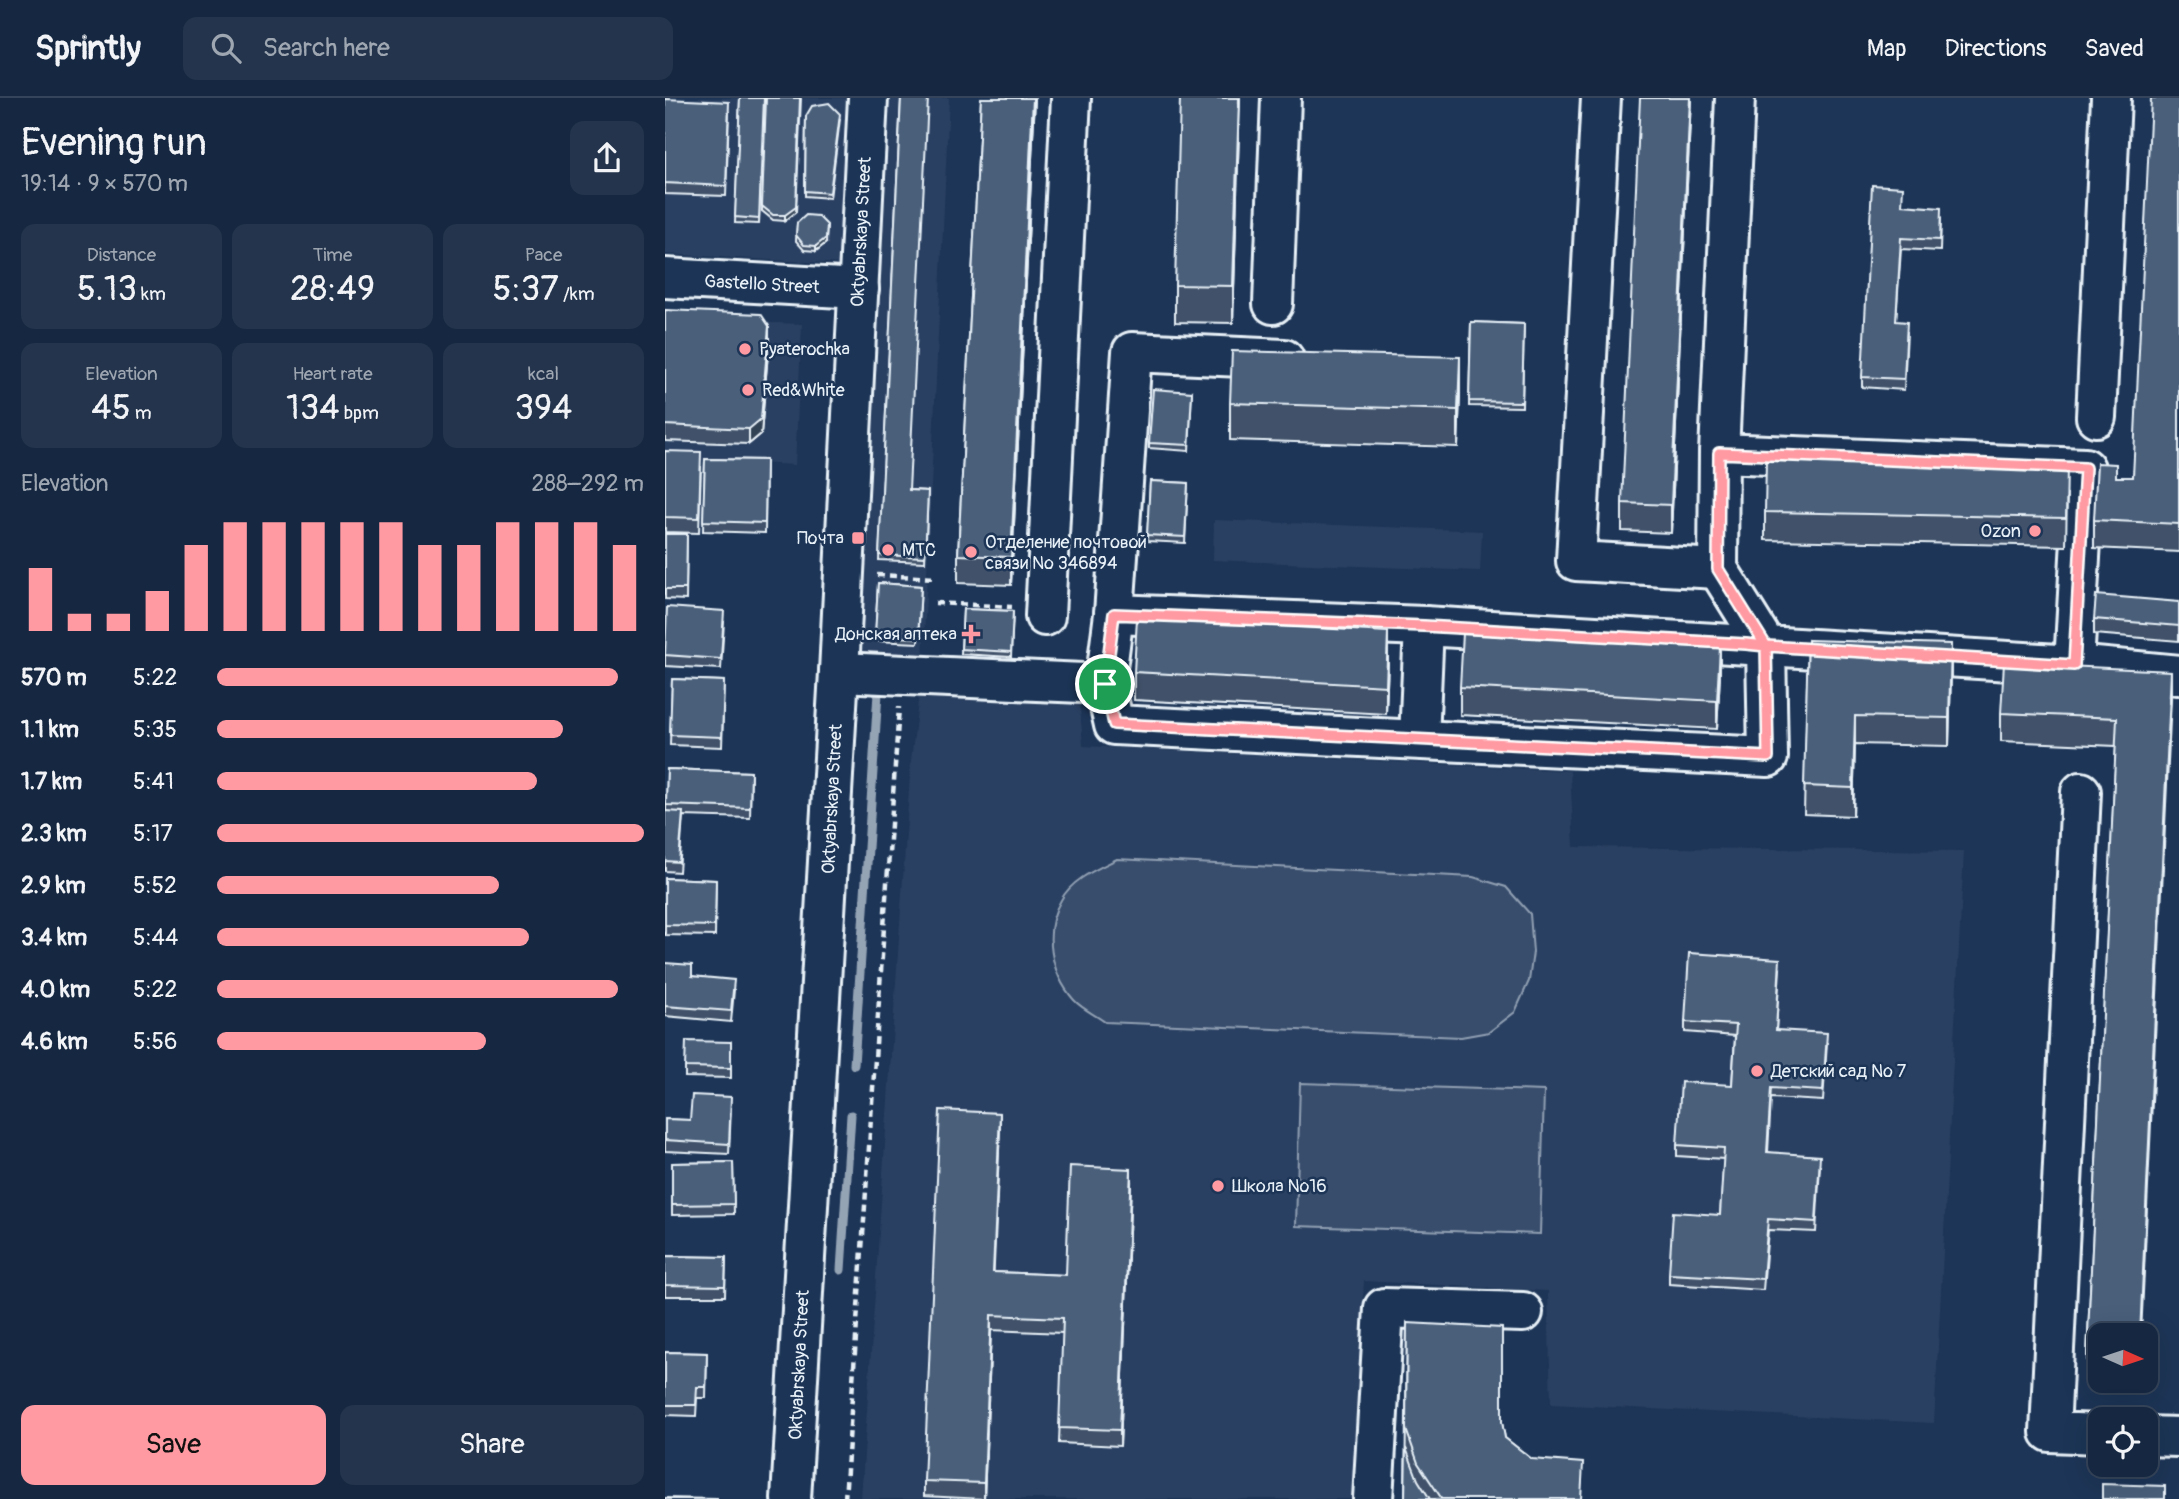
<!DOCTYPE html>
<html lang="en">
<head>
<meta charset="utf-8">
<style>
  :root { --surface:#162841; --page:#23344c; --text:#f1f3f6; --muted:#9ea6b1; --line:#35445a; --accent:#ff9aa2 }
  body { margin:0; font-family:Pangolin,sans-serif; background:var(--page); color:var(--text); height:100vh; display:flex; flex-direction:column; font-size:26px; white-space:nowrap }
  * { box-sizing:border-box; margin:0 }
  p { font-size:23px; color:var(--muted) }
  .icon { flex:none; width:38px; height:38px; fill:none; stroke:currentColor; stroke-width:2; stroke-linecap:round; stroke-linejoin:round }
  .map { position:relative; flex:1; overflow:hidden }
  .details { display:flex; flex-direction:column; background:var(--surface); width:665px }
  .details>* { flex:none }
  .needle { width:46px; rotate:93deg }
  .tools { position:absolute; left:1423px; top:1225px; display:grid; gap:14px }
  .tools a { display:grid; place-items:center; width:70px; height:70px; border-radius:14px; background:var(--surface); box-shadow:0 7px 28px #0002,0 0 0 2px var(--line); font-size:35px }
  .pin { position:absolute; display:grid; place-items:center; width:60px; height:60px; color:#fff; margin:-30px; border:4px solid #fff; border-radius:50%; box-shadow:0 2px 7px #0007 }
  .round { display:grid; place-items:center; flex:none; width:74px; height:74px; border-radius:14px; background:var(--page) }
  .overview { display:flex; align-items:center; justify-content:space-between; height:119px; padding:0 21px }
  h1 { font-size:38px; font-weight:600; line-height:52px }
  .figures { display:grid; grid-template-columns:repeat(3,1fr); gap:10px; height:119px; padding:7px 21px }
  .figures div { display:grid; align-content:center; border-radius:14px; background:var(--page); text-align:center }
  .figures b { font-size:35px; font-weight:600 }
  .figures small { font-size:19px; font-weight:400 }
  .figures p { font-size:19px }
  .chart { height:196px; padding:14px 21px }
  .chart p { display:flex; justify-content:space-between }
  .chart svg { width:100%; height:126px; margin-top:7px; stroke:var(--accent); stroke-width:6 }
  .button { display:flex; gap:14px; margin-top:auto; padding:14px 21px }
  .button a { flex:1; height:80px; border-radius:14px; background:var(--accent); color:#111; font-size:28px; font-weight:600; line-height:80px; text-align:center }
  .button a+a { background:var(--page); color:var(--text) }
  ul { padding:0 21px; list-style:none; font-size:23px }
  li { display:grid; grid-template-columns:112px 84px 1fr; align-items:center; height:52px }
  li i { height:18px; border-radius:9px; background:var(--accent) }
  header { display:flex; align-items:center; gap:42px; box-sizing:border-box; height:98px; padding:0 35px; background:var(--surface); border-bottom:2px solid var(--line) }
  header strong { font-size:33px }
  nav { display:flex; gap:38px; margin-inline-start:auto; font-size:24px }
  .search { width:490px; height:63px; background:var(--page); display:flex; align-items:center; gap:18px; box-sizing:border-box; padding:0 24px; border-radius:14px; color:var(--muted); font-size:26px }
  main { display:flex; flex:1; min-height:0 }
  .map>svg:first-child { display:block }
  .built { fill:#2a4162 }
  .green { fill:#374d6c; stroke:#909fb2; stroke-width:2 }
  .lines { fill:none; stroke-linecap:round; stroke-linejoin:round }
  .stream { stroke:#95a4b5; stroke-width:9 }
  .minor-casing { stroke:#e8f1f8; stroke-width:44 }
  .path { stroke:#e8f1f8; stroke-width:4.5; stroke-dasharray:7 5; stroke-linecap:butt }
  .minor { stroke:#1d3557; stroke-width:38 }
  .wall { fill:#3f5169; stroke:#e8f1f8; stroke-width:2 }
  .shaded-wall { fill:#334255; stroke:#e8f1f8; stroke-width:2 }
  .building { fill:#495e7a; stroke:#e8f1f8; stroke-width:2 }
  .route-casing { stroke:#fff; stroke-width:14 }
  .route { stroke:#ff9aa2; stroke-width:9 }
  .poi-dot { fill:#ff9aa2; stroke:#1d3557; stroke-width:2.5 }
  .labels { text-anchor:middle; stroke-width:5; stroke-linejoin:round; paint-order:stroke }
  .street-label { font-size:18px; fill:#e8f1f8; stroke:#1d3557 }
  .poi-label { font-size:18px; fill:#e8f1f8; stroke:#1d3557; text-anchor:start }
</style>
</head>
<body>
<header>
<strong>Sprintly</strong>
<div class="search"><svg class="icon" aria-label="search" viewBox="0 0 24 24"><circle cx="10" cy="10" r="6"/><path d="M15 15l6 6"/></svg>Search here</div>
<nav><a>Map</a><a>Directions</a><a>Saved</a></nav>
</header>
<main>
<section class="details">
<div class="overview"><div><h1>Evening run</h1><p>19:14 · 9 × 570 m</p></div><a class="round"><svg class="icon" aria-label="share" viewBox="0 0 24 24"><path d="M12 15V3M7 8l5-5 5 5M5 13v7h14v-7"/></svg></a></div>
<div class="figures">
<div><p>Distance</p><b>5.13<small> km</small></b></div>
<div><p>Time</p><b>28:49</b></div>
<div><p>Pace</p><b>5:37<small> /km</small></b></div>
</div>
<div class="figures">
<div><p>Elevation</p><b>45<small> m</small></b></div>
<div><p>Heart rate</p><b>134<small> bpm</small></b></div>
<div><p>kcal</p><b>394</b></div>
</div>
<div class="chart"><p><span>Elevation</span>288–292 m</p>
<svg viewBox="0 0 160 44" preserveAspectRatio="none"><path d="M5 44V22M15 44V38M25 44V38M35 44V30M45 44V14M55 44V6M65 44V6M75 44V6M85 44V6M95 44V6M105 44V14M115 44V14M125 44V6M135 44V6M145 44V6M155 44V14"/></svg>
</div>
<ul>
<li><b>570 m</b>5:22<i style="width:94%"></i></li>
<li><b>1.1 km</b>5:35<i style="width:81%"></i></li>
<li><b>1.7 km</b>5:41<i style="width:75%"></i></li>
<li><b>2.3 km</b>5:17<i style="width:100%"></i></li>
<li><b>2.9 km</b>5:52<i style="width:66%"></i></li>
<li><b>3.4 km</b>5:44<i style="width:73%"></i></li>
<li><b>4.0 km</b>5:22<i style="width:94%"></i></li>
<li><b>4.6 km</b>5:56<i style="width:63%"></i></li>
</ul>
<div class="button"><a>Save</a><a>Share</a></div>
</section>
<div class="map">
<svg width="1514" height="1401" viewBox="0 0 1514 1401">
  <rect width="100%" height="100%" fill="#1d3557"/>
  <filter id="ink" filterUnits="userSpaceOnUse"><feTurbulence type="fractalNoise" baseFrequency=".0143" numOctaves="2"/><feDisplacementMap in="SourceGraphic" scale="14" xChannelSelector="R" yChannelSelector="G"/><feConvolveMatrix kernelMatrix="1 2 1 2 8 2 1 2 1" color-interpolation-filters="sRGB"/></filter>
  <g filter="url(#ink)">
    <!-- built -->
    <g class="built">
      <path d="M0,0H184L177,166L0,156Z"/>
      <path d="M218,0H284L258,562L412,570L418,648L905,673L909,749L1299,753L1269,1325L886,1306L883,1193L699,1183L686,1401H196L246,663L258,562L195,556Z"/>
      <path d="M0,221L137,226L130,367L0,360Z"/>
      <path d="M549,422L817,433L815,473L548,462Z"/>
    </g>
    <!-- green -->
    <g class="green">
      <path d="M452,761L808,779L841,789L865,816L868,854L864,883L850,914L824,934L796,939L440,924C431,917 417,911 409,902C386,876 377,834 396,802C407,781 432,771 452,761Z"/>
      <path d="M635,985L879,993L875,1136L631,1128Z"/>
    </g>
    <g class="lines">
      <!-- stream -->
      <g class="stream">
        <path d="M189,967L213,595"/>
        <path d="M176,1172L186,1017"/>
      </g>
      <defs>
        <g id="minor">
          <path d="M936,0L911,463L1053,471"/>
          <path d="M1070,0L1054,355L1053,471L1101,548L1409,567L1514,577"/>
          <path d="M0,180L194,191"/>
          <path d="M608,206L616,0"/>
          <path d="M1431,319L1446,0"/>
          <path d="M1054,355L1420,370L1409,567"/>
          <path d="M380,518L406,0"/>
          <path d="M174,574L440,586L449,627L1103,659L1101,548L759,528L449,516"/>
          <path d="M440,586L449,516L467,254L619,261"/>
          <path d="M754,641L759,528"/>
          <path d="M1416,694L1385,1334L1435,1336"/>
          <path d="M1480,1338L1514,1339"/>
          <path d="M126,1401L174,574L203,0"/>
          <path d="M708,1401L719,1210L858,1214"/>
        </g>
      </defs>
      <!-- minor casing -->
      <use href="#minor" class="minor-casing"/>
      <!-- path -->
      <g class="path">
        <path d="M212,477L271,480"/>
        <path d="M270,505L347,509"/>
        <path d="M180,1401L234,609"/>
      </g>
      <!-- minor -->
      <use href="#minor" class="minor"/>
    </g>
    <!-- wall -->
    <g class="wall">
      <path d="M75,0H99L94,126L70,125Z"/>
      <path d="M101,0L131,114L120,123L108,122L97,113Z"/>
      <path d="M236,0L244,392L263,393L260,464L214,462Z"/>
      <path d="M316,0H370L346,487L293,485V457Z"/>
      <path d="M575,0L568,225L510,224V187Z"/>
      <path d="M1026,0L1006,435L957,433V405Z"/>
      <path d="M1514,0V454L1429,450V422L1451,379H1468Z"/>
      <path d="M0,1L64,14L61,98L0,96Z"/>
      <path d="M141,18L175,21L165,100L140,98Z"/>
      <path d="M1238,107L1276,120L1275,153L1236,151L1231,223L1242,234L1239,292L1197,289V279Z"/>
      <path d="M132,125L161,145L151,153L139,152L131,143Z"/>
      <path d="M0,212L104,243L96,336L84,346L0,343Z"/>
      <path d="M806,224L859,226L857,309L804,308Z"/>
      <path d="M527,294L524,353L484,350V345Z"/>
      <path d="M795,296L793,349L565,342V305Z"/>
      <path d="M0,353L36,369L34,435L0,434Z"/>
      <path d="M40,361L101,362L100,435L38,433Z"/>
      <path d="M485,383L523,385L520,445L482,443Z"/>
      <path d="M1402,396L1401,448L1100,442V414Z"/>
      <path d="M0,436H22L21,502L0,501Z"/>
      <path d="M213,485L256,488L253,545L210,543Z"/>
      <path d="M1514,504V543L1429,536V521Z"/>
      <path d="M298,511L348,513L346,559L296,556Z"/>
      <path d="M59,524L56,571L0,568V548Z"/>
      <path d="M1143,542L1286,574L1284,648L1190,646L1188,718L1139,716Z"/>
      <path d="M723,562L721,616L469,602V574Z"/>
      <path d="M1055,577L1052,631L795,617V589Z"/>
      <path d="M7,581L59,583L57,649L5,647Z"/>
      <path d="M1506,601L1435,1237V1283H1474V1287L1422,1285V1257L1451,648L1336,643V615Z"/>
      <path d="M2,671L86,674L85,720L18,718L14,774L0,773V713H1Z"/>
      <path d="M0,780L51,782L50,838L0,837Z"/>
      <path d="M0,865L27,878L69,892L66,924L0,918Z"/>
      <path d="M1115,871L1111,932L1162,945L1158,1003L1106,1000L1103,1054L1155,1068L1151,1134L1103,1132L1098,1192L1004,1186V1176L1055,1117L1059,1061L1012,1058V1047L1067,987L1070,938L1020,934V924Z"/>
      <path d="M66,944V980L20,979V969Z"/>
      <path d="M66,1010L64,1056L0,1053V1021L25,1022Z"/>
      <path d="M335,1030L328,1174L401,1177L466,1086L455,1348L394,1345L398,1235L326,1232L319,1401L259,1398V1383Z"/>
      <path d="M68,1064L69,1116L7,1117V1065Z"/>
      <path d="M0,1158L61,1159L60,1198H0Z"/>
      <path d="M742,1225L837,1325L840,1340L917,1401H740Z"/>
      <path d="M0,1254L42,1255L41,1300H32L31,1318L0,1317Z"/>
    </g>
    <!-- shaded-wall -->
    <g class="shaded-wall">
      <path d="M136,0L131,114L120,123V117Z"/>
      <path d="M368,0H370L346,487V459Z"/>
      <path d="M574,0H575L568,225V188Z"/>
      <path d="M1025,0H1026L1006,435V407Z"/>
      <path d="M162,127L161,145L151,153V148Z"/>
      <path d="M104,228V243L96,336L84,346V331Z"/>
      <path d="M795,259V296L793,349V312Z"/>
      <path d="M723,534V562L721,616V588Z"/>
      <path d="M1286,546V574L1284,648V620Z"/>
      <path d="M1055,549V577L1052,631V603Z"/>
      <path d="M1506,573V601L1476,1237H1475Z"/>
      <path d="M1190,618V646L1188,718V690Z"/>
      <path d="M335,1015V1030L328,1189V1174Z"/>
      <path d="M466,1071V1086L455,1348V1332Z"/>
      <path d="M326,1217V1232L319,1401V1385Z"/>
    </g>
    <!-- building -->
    <g class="building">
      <path d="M75,0H99L94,121L70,119Z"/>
      <path d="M101,0H135L131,109L120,117H108L97,108Z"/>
      <path d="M236,0H263L244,392L263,393L260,459L214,457Z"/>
      <path d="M316,0H368L346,459L293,457Z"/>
      <path d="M515,0H574L568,188L510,187Z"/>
      <path d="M975,0H1025L1006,407L957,405Z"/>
      <path d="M1486,0H1514V426L1429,422L1432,365L1451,366V379H1468Z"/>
      <path d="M0,1L64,4L61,88L0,85Z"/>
      <path d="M164,5L175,16L165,95L140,93L141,18L147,8Z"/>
      <path d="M1207,87L1238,89L1237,107L1276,110L1275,142L1236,140L1231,223L1242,224L1239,281L1197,279Z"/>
      <path d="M141,117L153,118L162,127L161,140L151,148L139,147L131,137L132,125Z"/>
      <path d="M0,212L96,216L104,228L96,321L84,331L0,327Z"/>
      <path d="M806,224L859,226L857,304L804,303Z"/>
      <path d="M567,253L795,259L793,312L565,305Z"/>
      <path d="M488,291L527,294L524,347L484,345Z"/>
      <path d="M0,353L36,354L34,420L0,419Z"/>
      <path d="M40,361L101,362L100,425L38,423Z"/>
      <path d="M1101,362L1402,368L1401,420L1100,414Z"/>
      <path d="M485,383L523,385L520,439L482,437Z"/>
      <path d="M0,436H22L21,491H0Z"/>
      <path d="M213,485L256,488L253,540L210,538Z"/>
      <path d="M1431,497L1514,504V528L1429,521Z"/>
      <path d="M2,509L59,513L56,561L0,557Z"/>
      <path d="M298,511L348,513L346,554L296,551Z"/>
      <path d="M472,520L723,534L721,588L469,574Z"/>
      <path d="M798,535L1055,549L1052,603L795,589Z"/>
      <path d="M1143,542L1286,546L1284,620L1190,618L1188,690L1139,688Z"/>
      <path d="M1339,565L1506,573L1475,1237H1435V1257H1422L1452,620L1336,615Z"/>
      <path d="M7,581L59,583L57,639L5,637Z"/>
      <path d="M2,671L86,674L85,710L1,707Z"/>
      <path d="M0,713L18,714L14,764L0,763Z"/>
      <path d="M0,780L51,782L50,828L0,827Z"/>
      <path d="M1024,855L1115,861L1111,932L1162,935L1158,993L1106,990L1102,1054L1155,1058L1151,1124L1103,1121L1098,1181L1004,1176L1008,1114L1055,1117L1059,1050L1012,1047L1016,984L1067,987L1071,927L1020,924Z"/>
      <path d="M0,865L27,867V878L69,882L66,913L0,908Z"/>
      <path d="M21,943L66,944V970L20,969Z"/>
      <path d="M27,997L66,999L64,1046L0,1042V1021L25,1022Z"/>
      <path d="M275,1012L335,1015L328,1174L401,1177L405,1068L466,1071L455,1332L394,1330L398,1220L326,1217L319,1385L259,1383Z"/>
      <path d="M68,1064L69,1106L7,1107V1065Z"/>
      <path d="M0,1158L61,1159L60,1188L0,1187Z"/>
      <path d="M742,1225L837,1230V1324L840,1340L867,1361L918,1365L916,1401H777L753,1365L741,1331Z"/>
      <path d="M0,1254L42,1255L41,1289H32L31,1307H0Z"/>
      <path d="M741,1350L753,1382L765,1401H740Z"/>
      <path d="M1437,1386L1500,1388V1401H1437Z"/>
      <path d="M0,1400L53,1401H0Z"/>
    </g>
  </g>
  <g class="lines" filter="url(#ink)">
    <defs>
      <path id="route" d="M440,586L449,516L759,528L1081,546L1101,548L1409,567L1420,370L1054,355L1053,471L1101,548L1103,659L449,626L440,586"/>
    </defs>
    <!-- route casing -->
    <use href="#route" class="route-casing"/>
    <!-- route -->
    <use href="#route" class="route"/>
  </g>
  <!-- markers -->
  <g class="poi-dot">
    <circle cx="80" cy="251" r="7"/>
    <circle cx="83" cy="292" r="7"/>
    <circle cx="1370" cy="433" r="7"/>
    <rect x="186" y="433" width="14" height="14" rx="3.5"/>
    <circle cx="223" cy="452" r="7"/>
    <circle cx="306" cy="454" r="7"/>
    <path d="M302.5 525.5h7v7h7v7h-7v7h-7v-7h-7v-7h7z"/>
    <circle cx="1092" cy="973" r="7"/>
    <circle cx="553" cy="1088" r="7"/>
  </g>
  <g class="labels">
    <!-- street labels -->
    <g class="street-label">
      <text transform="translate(196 134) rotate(-87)" y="6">Oktyabrskaya Street</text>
      <text transform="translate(97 186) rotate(3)" y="6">Gastello Street</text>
      <text transform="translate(167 701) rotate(-87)" y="6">Oktyabrskaya Street</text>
      <text transform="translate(134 1267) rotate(-87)" y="6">Oktyabrskaya Street</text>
    </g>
    <!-- poi labels -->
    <g class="poi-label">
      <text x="94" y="257">Pyaterochka</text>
      <text x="97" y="298">Red&amp;White</text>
      <text x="1356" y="439" text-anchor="end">Ozon</text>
      <text x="179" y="446" text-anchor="end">Почта</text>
      <text x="320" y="450">Отделение почтовой<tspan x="320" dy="21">связи № 346894</tspan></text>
      <text x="237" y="458">МТС</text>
      <text x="292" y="542" text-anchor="end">Донская аптека</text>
      <text x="1106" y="979">Детский сад № 7</text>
      <text x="567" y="1094">Школа №16</text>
    </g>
  </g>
</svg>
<div class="tools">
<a><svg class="needle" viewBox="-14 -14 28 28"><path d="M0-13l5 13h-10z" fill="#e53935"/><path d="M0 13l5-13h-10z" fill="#9ea6b1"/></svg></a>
<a><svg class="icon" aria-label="locate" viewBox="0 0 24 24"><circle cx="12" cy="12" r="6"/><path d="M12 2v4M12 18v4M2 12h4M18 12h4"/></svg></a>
</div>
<div class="pin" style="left:440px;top:586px;background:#1e9e55"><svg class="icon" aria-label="arrive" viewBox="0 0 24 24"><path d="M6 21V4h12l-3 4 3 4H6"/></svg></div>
</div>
</main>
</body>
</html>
